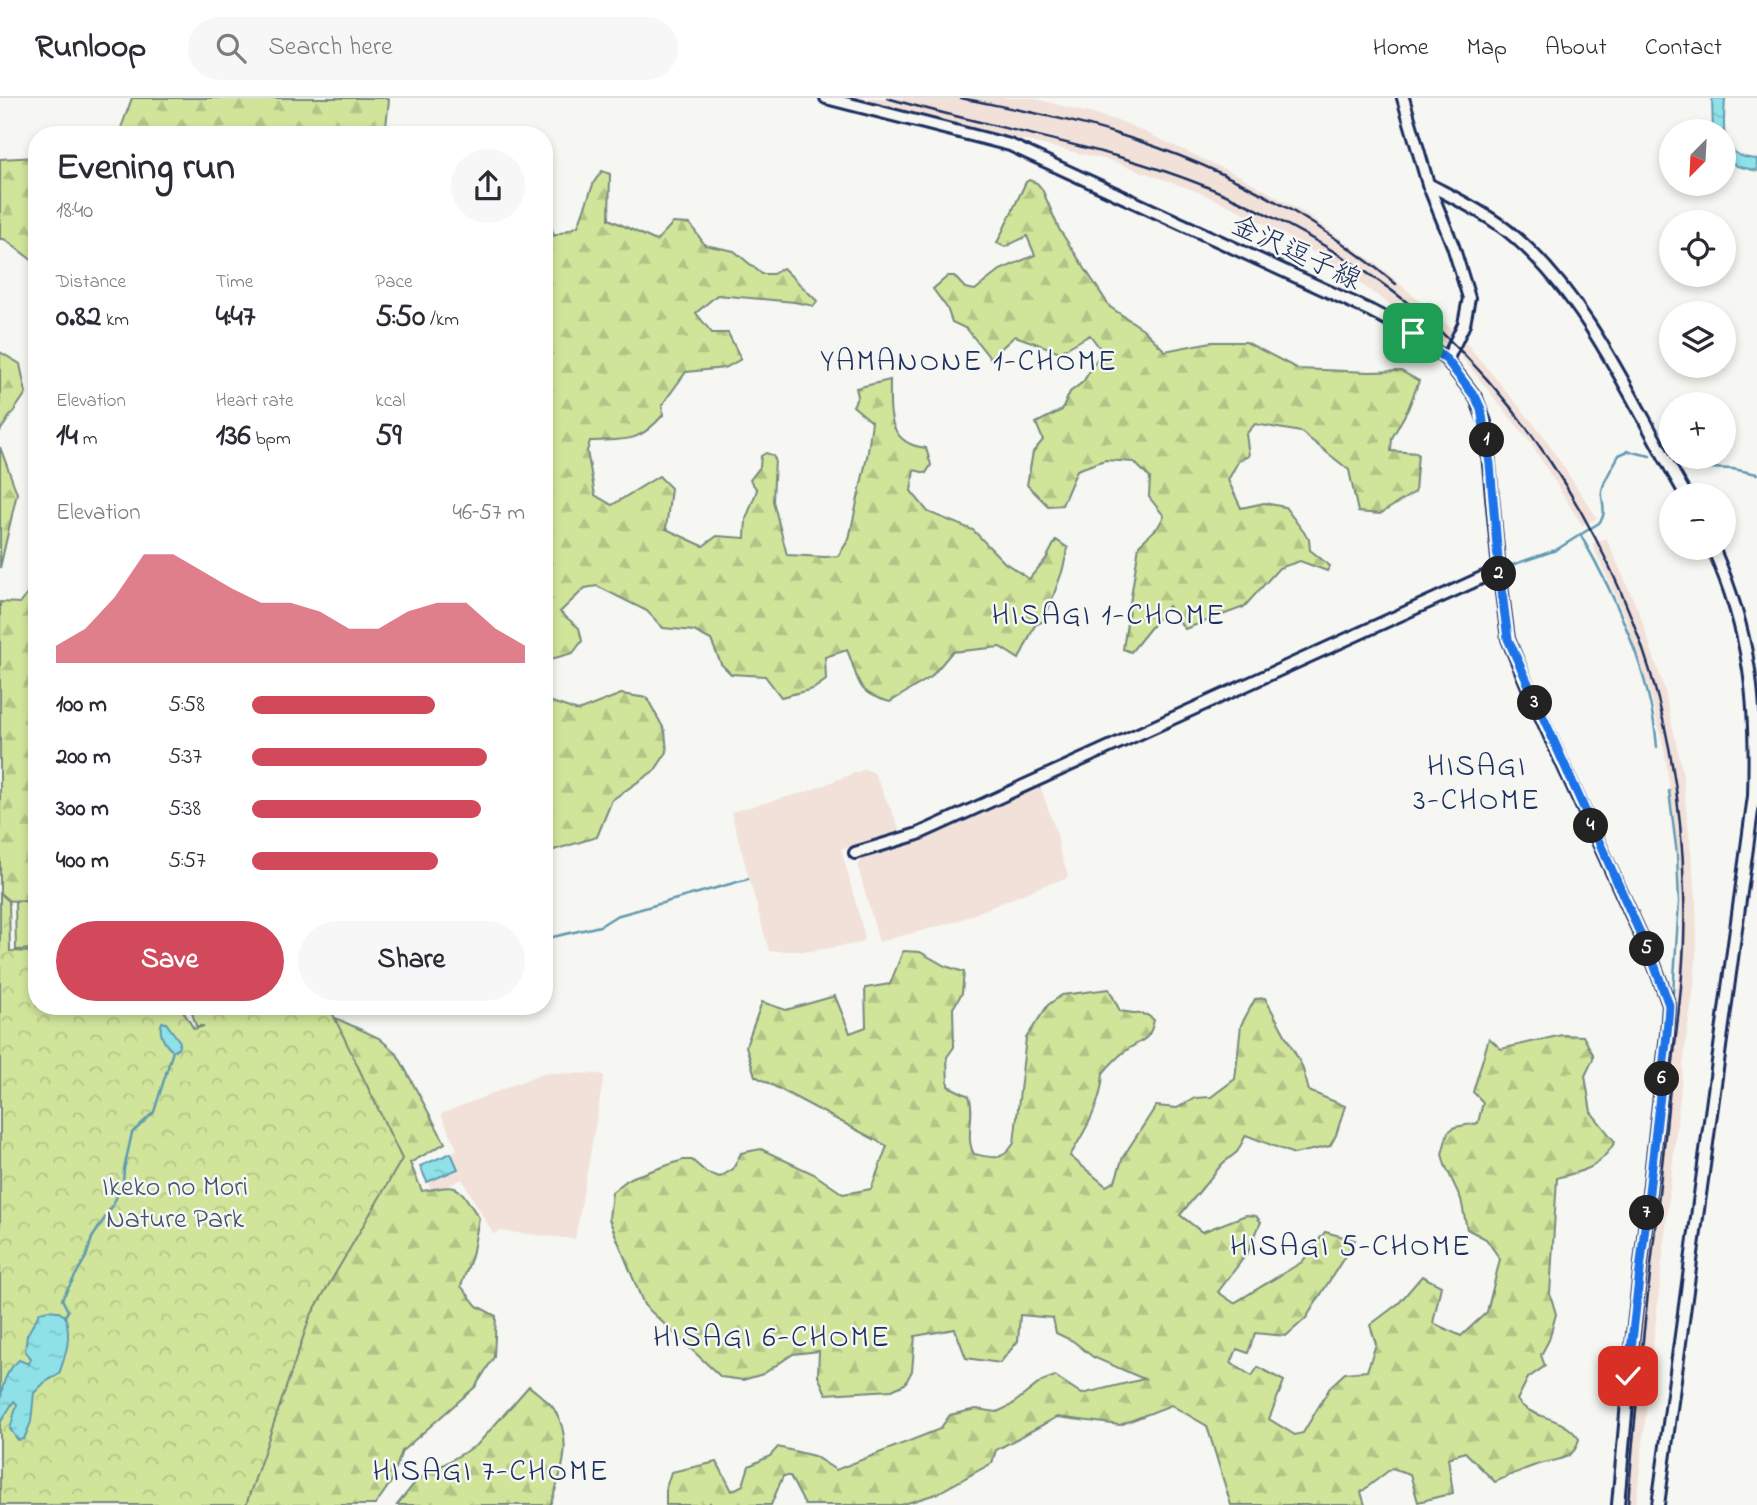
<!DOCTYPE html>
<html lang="en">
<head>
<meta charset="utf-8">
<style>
  :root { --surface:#fff; --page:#f7f7f7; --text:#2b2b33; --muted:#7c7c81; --line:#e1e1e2; --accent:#d1495b }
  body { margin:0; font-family:"Indie Flower","Klee One",sans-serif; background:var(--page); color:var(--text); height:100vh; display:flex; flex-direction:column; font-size:26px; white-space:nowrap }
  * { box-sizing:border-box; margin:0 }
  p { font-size:23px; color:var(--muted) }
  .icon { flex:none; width:38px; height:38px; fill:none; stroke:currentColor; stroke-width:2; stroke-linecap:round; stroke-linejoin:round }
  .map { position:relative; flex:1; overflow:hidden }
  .panel { position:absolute; left:28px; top:28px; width:525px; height:889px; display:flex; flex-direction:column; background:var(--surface); border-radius:28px; box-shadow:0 4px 10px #0003 }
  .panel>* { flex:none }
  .needle { width:46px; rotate:204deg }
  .fabs { position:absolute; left:1659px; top:21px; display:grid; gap:14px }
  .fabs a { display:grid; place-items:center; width:77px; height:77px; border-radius:50%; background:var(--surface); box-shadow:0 4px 10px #0003; font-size:35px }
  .pin { position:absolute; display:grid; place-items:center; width:60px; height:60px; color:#fff; margin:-30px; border-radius:14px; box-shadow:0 4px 10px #0006 }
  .km { position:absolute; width:35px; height:35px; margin:-18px; border-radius:50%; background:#222; color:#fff; font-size:19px; line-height:35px; text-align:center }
  .round { display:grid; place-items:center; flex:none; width:74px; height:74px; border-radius:37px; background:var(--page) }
  .headline { display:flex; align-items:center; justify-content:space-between; height:119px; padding:0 28px }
  h1 { font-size:38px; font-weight:800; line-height:52px }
  .stats { display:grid; grid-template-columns:repeat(3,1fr); gap:10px; height:119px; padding:7px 28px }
  .stats div { display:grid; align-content:center }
  .stats b { font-size:30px; font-weight:800 }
  .stats small { font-size:19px; font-weight:400 }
  .stats p { font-size:19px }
  .chart { height:196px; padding:14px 28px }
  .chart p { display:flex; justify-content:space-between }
  .chart svg { width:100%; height:126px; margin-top:7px; fill:var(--accent); opacity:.7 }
  .button { display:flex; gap:14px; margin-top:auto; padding:14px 28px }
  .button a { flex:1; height:80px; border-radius:42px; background:var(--accent); color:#fff; font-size:28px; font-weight:800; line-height:80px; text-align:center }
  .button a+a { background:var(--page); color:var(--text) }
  ul { padding:0 28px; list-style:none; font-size:23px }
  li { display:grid; grid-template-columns:112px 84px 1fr; align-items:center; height:52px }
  li i { height:18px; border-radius:9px; background:var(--accent) }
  header { display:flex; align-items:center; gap:42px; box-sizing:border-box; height:98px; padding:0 35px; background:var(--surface); border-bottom:2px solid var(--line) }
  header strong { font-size:33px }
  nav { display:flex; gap:38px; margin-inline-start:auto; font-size:24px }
  .search { width:490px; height:63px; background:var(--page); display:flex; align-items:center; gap:18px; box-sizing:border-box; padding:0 24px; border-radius:38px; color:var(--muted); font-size:26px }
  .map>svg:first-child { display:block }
  .built { fill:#f1e1d8 }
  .forest { fill:url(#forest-firs); stroke:#768a7c; stroke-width:2 }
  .park { fill:url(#park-crowns); stroke:#768a7c; stroke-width:2 }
  .pitch { fill:#d0e59a; stroke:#768a7c; stroke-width:2 }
  .water { fill:url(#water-ripples); stroke:#619ab1; stroke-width:2 }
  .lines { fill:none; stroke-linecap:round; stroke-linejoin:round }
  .stream { stroke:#619ab1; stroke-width:2.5 }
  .secondary-casing { stroke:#1b2f5e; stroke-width:16 }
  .secondary { stroke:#f6f6f2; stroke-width:10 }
  .rail { stroke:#1b2f5e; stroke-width:2.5 }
  .route-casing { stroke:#fff; stroke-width:14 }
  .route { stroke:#1a73e8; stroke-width:9 }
  .labels { text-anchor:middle; stroke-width:5; stroke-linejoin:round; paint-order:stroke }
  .street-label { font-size:28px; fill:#1b2f5e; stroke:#f6f6f2 }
  .park-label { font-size:28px; fill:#3f536a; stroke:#f6f6f2 }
  .neighbourhood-label { font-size:30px; letter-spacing:2px; fill:#1b2f5e; stroke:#f6f6f2 }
</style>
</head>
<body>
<header>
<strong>Runloop</strong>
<div class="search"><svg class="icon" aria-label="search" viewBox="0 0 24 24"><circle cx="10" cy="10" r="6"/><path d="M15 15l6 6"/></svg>Search here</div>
<nav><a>Home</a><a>Map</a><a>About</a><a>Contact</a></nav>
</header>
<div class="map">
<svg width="1757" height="1407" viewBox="0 0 1757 1407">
  <defs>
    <pattern id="forest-firs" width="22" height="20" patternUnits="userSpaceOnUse" patternTransform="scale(1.75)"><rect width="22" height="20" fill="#d0e59a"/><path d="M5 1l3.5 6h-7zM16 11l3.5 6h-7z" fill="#b2c587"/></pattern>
    <pattern id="park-crowns" width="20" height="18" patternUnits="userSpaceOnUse" patternTransform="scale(1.75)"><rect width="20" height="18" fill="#d0e59a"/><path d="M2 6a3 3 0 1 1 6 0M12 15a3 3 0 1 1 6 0" fill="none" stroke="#b2c587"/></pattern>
    <pattern id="water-ripples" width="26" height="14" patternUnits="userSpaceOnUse" patternTransform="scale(1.75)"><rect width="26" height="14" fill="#8fe1e8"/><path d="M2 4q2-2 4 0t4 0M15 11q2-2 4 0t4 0" fill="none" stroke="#7bc1c9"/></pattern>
  </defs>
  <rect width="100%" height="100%" fill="#f6f6f2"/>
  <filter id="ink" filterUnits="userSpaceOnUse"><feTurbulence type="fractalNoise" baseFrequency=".0143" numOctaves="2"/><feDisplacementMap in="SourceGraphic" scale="14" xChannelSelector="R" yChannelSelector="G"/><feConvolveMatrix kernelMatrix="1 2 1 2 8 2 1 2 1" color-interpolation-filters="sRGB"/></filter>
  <g filter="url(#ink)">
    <!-- built -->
    <g class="built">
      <path d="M845,0H1033L1125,25L1242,79L1306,116L1378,167L1454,233L1453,237L1447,247L1337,169L1294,142L1241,113L1196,93L1112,63Z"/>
      <path d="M1465,244L1542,336L1597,420L1582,427L1530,344L1459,256Z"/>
      <path d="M1606,440L1639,514L1664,590L1682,672L1696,802L1697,845L1694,888L1686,941L1636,1407H1625L1628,1359L1682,844L1679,758L1664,650L1650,594L1625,519L1592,446Z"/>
      <path d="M865,671L874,675L901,734L841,751L865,840L861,845L811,853H769L731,714L806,694Z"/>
      <path d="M1040,688L1058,739L1059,752L1068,776L1066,781L1047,786L957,823L879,844L858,769L862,759L910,746Z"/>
      <path d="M543,975L601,976L604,978L575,1141L499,1133L493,1136L462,1081L433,1095L421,1072L457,1051L441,1016Z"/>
    </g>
    <!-- forest -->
    <g class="forest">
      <path d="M132,0H388L389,2L385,37H126L121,30Z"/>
      <path d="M37,59V166L4,141H0V61Z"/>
      <path d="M602,73L610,76L609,121L656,143L673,125L690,126L705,147L734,153L762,176H773L783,170L817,203L814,208L794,204L717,197L696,215L712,235H728L741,261L725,270L686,274L662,307L663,317C638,346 626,341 590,343L587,353L595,397L612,407L659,378L671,390L666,431L703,448L717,438L745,440L746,421L757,392L750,382L760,369L761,358L766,355L772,357L775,361L773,403L787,457L825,459L838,458L849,441L868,354L872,324L853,308L858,298L856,290L890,282C890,313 886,346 926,350L931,367L926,375L914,372L911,393L928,414L973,432L1004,464L1029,481L1046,461L1056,442L1068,450L1062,474L1044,523L1035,527L1019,561L1000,549L952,554L931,579L890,604C853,595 860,581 847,552L825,559L826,582L813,591L781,599L765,578L731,576L721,566L711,542L694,533L663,530L647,513L597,488L585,490L560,514L579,530L582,543L573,555L544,563V105L554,138L578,128L594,84Z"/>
      <path d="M1029,82L1037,85L1042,91L1059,131L1110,209L1143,231L1165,253L1211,244H1246L1298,271L1369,274L1401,273L1419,283L1408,311L1392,340L1391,353L1418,355L1415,394L1380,416L1358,414L1349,372L1301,334L1255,326L1246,336L1249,358L1239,362L1228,382L1241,410L1264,405L1285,409L1309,441L1310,452L1330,468L1327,473L1300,463L1279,470L1244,509L1185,531L1168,508L1131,554L1123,551L1139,447L1158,429L1164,418L1149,399L1150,380L1134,364L1105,362L1077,372L1062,407L1048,408L1027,387L1033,354L1043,342L1036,325L1062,312L1070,294L1083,284L1102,253L1090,237L1060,254L1015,238L990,260L967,231L952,224L947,210L933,191L948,178H954L965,190L975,192L1000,172L1035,157L1027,138L1005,149L997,145L1026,84Z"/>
      <path d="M0,254L20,266L26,295L0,333Z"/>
      <path d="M0,349L17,395L0,470Z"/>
      <path d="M37,484V802L0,803V504L20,505Z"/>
      <path d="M621,596L647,600L665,633L667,654L655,672L612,702L597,739L544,755V599L549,603L578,613Z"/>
      <path d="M903,853L920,854L945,868L964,874L962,895L953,910L954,949L947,959L948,988L969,998C976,1016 964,1039 974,1056C994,1060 1002,1064 1014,1045L1026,940L1048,907L1062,897L1109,891L1120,913L1147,917L1154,922C1149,946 1140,941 1124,954C1116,960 1109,968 1103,975C1102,1005 1085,1033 1070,1058L1106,1088L1115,1083L1123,1059L1156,1008L1177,1010L1195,1000L1211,999L1235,981L1241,927L1255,901L1265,900L1302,968L1309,993L1345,1008L1336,1037L1330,1048L1294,1056L1246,1037L1237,1054L1222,1066L1180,1117L1202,1134L1246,1117L1256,1118L1261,1124L1248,1154L1218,1194L1234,1205L1302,1164L1325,1134L1355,1142L1306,1220L1286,1238L1255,1235L1248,1255L1237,1251L1231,1265L1252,1278L1258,1269L1284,1283L1269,1321L1295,1337L1303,1335L1331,1288L1345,1275L1367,1273L1376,1246L1370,1227L1399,1205L1422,1178L1441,1188L1433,1225L1461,1238L1487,1214L1500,1161L1486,1141L1467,1131L1461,1101L1445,1067L1442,1056L1448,1034L1455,1029L1478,1025L1483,1004L1473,994L1489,940L1501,951L1562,937L1583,938L1593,956V961L1585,978L1591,1014L1615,1044C1597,1072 1586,1072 1557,1080L1550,1196L1556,1216L1549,1242L1541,1257L1545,1268L1528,1280L1517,1302C1533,1323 1562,1316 1579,1341C1574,1364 1555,1361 1536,1367C1522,1372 1508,1378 1495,1384L1465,1354L1448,1360L1453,1395L1418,1404L1410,1376L1392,1370L1361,1394L1365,1407H1231L1207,1328L1171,1307L1120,1327L1057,1319L996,1352L992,1365L936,1396L901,1407H805L790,1378H783L771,1407H711L710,1405L708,1407H666V1390L671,1374L717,1364L732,1393L743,1387L749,1368L770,1358L778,1349L814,1358L836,1372L940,1331L950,1317L976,1311L997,1314L1010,1308L1042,1283L1055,1278L1082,1296L1144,1281L1093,1259L1073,1243L1056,1235L1053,1220L1020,1217L1018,1243L1000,1265L966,1260L955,1231L915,1238L912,1273L905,1286L892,1292L826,1296L818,1278L819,1253L793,1256L763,1276L743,1282L721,1279L644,1207L609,1121L612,1094L630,1080L683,1062H692L707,1075L720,1079L733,1071L741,1055L761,1051L814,1076L843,1096L871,1091L887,1048L755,978L746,948L762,904L786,912L835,898L850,935L866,929L865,890L890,886Z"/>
      <path d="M331,918L379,940L397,956L445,1045L410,1065L422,1093C463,1086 456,1086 479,1120L472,1158L461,1188L477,1208L496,1218L494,1259L475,1289L402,1353L391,1384L375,1407H149Z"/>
      <path d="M529,1288C537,1295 548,1302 554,1311C574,1342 562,1375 550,1407H397L417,1382L477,1347Z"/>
    </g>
    <!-- park -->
    <path class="park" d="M0,795L9,803L10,853L37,854V908H180L194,931L204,928H196L190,908H329L402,1061L310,1219L246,1407H0Z"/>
    <!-- pitch -->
    <path class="pitch" d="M15,803H37V851L16,852Z"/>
    <!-- water -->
    <g class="water">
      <path d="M1712,0H1725C1724,29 1717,59 1757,61V73L1737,68L1724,60V33H1713Z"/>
      <path d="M162,924L166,925L180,944L178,951L173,953C164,947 158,934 162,924Z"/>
      <path d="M451,1055L458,1071L427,1084L420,1068Z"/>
      <path d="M48,1212L57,1213L65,1218C72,1239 66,1256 59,1276L44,1285L34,1295L31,1324L24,1341L18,1342L10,1331L17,1306L14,1303L0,1325C0,1301 0,1277 19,1262L29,1266L31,1260L25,1253L27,1237L40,1214Z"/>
    </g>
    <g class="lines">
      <!-- stream -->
      <g class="stream">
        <path d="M1673,361L1709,370L1733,371L1757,376"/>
        <path d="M1580,436C1616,498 1651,577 1657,649"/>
        <path d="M1506,469L1556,452L1599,425C1608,415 1601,405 1602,393C1603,383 1614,367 1619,357L1628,353L1650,358"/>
        <path d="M1669,693L1677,756L1679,804L1673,896"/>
        <path d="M544,841L600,828L616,818L748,781"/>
        <path d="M65,1218L68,1213L62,1201L86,1159L92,1140L112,1109L123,1085L124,1071L132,1035L154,1014L173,953"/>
      </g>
      <defs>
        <g id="secondary">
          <path d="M826,0L1010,47L1371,213L1413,235L1447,262L1476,300L1485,324L1499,472L1508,541L1532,599L1654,866L1669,907L1667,936L1633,1236L1618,1407"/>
          <path d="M1403,0L1428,86L1453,148L1469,200L1464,226L1447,262"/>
          <path d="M1428,86C1458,102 1490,117 1515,139C1592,205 1635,311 1686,397"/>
          <path d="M855,755L918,736L1499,472"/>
          <path d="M1658,1407L1754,698C1757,605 1751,536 1713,450"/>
        </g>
      </defs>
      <!-- secondary casing -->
      <use href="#secondary" class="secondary-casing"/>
      <!-- secondary -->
      <use href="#secondary" class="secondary"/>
      <!-- rail -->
      <g class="rail">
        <path d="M887,0C1004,34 1124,50 1235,101C1305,133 1381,178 1438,231C1549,334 1632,481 1665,630C1677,684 1683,741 1684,796C1687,865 1675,940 1668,1009C1655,1142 1637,1274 1628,1407"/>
        <path d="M961,0C1013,11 1066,20 1117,36C1219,67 1314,118 1396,186"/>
      </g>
    </g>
  </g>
  <g class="lines" filter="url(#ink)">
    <defs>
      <path id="route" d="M1413,235L1447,262L1476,300L1481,311L1490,366L1499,472L1508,541L1654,866L1669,907L1667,936L1628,1278"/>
    </defs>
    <!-- route casing -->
    <use href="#route" class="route-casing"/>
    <!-- route -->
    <use href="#route" class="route"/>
  </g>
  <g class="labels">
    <!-- street labels -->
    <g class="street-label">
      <text transform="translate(1297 153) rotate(25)" y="10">金沢逗子線</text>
    </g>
    <!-- park labels -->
    <g class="park-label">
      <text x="175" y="1097">Ikeko no Mori<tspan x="175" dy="32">Nature Park</tspan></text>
    </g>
    <!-- neighbourhood labels -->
    <g class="neighbourhood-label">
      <text x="969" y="272">YAMANONE 1-CHOME</text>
      <text x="1109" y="526">HISAGI 1-CHOME</text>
      <text x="1477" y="677">HISAGI<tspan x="1477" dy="34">3-CHOME</tspan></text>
      <text x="1351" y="1157">HISAGI 5-CHOME</text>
      <text x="772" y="1248">HISAGI 6-CHOME</text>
      <text x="491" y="1382">HISAGI 7-CHOME</text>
    </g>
  </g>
</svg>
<div class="fabs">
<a><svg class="needle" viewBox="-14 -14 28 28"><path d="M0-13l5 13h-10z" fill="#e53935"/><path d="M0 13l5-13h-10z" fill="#7c7c81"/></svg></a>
<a><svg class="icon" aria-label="locate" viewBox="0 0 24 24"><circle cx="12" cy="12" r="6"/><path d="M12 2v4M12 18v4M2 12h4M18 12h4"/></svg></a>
<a><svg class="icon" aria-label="layers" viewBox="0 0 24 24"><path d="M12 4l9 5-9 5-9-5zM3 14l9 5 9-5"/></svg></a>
<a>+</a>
<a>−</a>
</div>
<div class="pin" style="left:1413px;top:235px;background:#1e9e55"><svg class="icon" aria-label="arrive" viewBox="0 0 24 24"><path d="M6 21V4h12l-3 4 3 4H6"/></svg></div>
<div class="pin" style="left:1628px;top:1278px;background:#d93025"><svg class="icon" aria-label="check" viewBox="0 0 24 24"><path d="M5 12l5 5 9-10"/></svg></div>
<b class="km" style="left:1487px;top:342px">1</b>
<b class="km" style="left:1499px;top:476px">2</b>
<b class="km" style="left:1535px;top:605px">3</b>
<b class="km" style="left:1591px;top:728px">4</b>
<b class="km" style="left:1647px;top:851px">5</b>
<b class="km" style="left:1662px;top:981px">6</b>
<b class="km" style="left:1647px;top:1115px">7</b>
<section class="panel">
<div class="headline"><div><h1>Evening run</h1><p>18:40</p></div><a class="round"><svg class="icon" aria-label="share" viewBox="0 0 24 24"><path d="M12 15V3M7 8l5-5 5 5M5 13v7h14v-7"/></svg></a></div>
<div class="stats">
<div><p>Distance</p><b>0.82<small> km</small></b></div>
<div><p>Time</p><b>4:47</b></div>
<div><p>Pace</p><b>5:50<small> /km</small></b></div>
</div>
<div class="stats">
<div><p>Elevation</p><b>14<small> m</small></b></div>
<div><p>Heart rate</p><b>136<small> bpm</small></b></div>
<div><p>kcal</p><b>59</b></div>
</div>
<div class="chart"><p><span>Elevation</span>46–57 m</p>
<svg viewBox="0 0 160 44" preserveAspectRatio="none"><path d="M0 44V38L10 32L20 21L30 6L40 6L50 12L60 18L70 23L80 23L90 26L100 32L110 32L120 26L130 23L140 23L150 32L160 38V44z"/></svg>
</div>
<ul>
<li><b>100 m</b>5:58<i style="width:67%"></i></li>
<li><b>200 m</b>5:37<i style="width:86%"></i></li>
<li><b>300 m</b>5:38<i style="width:84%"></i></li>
<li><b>400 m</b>5:57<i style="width:68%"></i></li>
</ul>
<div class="button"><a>Save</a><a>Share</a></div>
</section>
</div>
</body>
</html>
